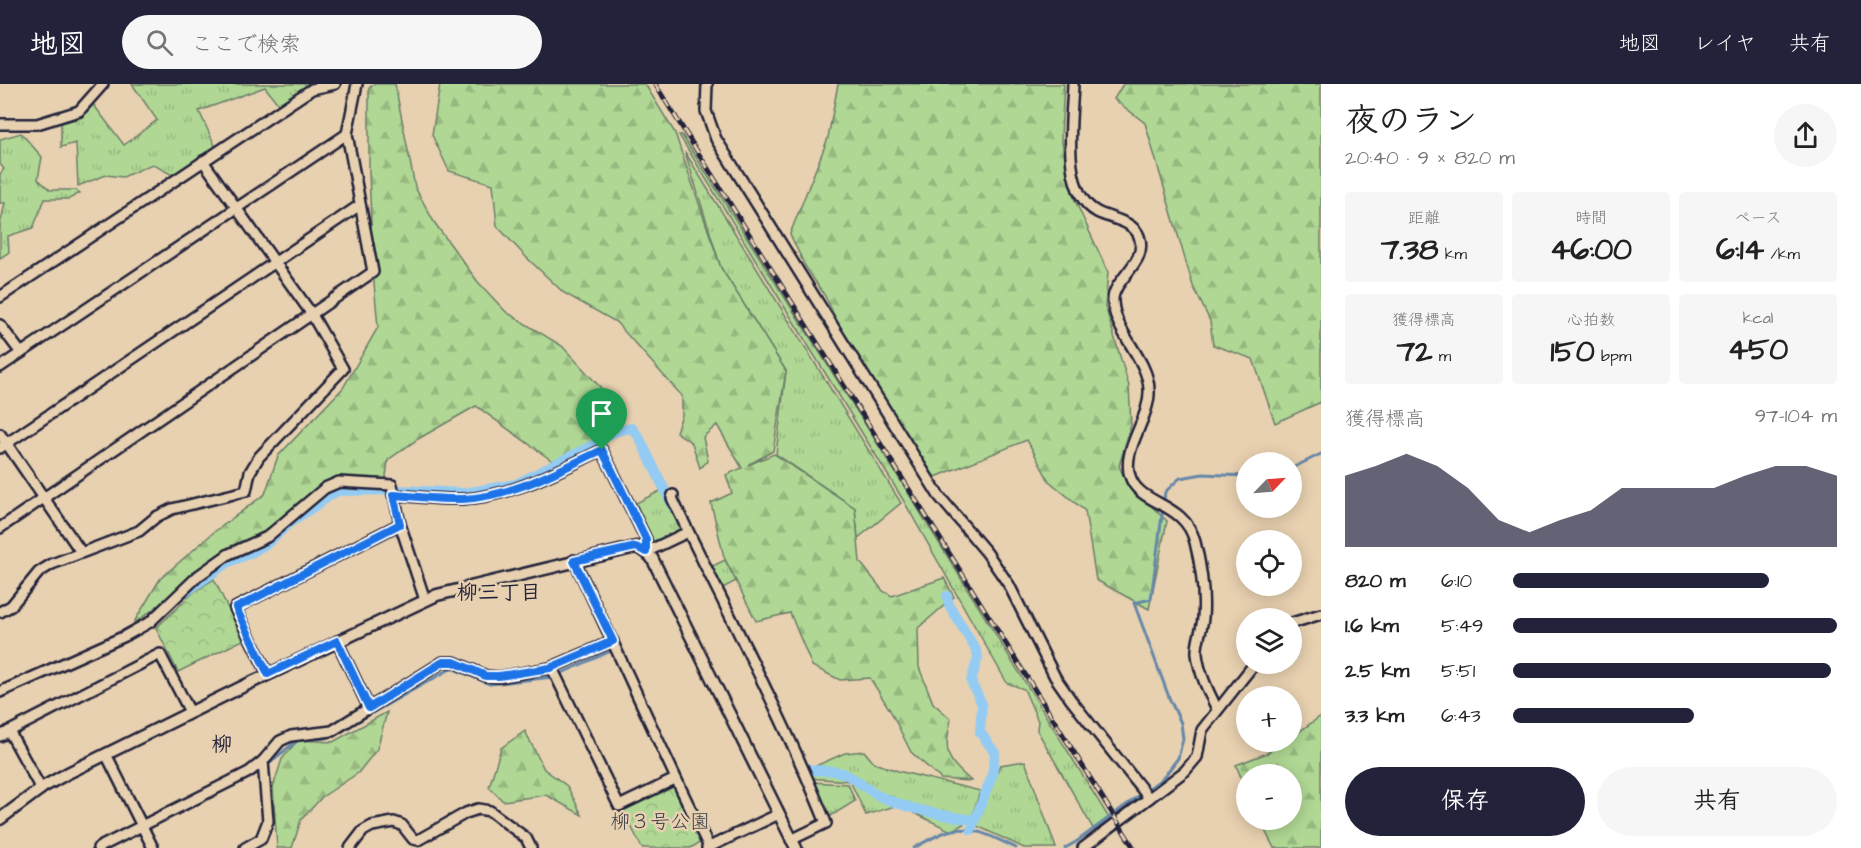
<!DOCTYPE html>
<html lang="ja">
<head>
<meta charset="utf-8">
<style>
  :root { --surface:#fff; --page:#f6f6f6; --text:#222; --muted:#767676; --accent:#22223b }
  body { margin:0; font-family:"Architects Daughter","Klee One",sans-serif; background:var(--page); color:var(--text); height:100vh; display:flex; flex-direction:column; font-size:22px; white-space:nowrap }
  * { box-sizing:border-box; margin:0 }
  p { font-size:20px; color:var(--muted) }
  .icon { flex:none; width:33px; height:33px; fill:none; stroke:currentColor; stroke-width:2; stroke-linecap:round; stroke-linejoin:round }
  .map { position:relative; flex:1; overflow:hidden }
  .details { display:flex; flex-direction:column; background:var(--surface); width:540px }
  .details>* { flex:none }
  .needle { width:39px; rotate:65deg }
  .tools { position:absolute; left:1236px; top:368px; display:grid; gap:12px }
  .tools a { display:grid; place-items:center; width:66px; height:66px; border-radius:50%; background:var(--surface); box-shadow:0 3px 15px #0003; font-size:30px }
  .pin { position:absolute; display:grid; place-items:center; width:51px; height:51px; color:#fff; margin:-62px -26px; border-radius:50% 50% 50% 0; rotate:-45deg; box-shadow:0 0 6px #0007 }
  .pin .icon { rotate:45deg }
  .round { display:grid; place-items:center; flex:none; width:63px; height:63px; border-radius:32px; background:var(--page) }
  .head { display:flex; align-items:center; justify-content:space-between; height:102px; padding:0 24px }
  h1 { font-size:33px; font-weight:700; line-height:45px }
  .metrics { display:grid; grid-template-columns:repeat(3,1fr); gap:9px; height:102px; padding:6px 24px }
  .metrics div { display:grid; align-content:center; border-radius:6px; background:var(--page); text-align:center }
  .metrics b { font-size:30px; font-weight:700 }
  .metrics small { font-size:16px; font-weight:400 }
  .metrics p { font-size:16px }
  .chart { height:168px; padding:12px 24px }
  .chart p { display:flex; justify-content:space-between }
  .chart svg { width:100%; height:108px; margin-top:6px; fill:var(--accent); opacity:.7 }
  .button { display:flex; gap:12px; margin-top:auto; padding:12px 24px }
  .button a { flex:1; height:69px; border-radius:36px; background:var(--accent); color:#fff; font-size:24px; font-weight:700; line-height:69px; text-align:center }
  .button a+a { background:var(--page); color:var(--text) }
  ul { padding:0 24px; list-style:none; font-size:20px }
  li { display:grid; grid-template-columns:96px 72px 1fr; align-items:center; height:45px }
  li i { height:15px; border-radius:8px; background:var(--accent) }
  header { display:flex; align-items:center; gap:36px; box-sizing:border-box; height:84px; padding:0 30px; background:var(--accent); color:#fff }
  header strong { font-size:28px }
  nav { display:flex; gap:33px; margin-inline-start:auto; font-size:21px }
  .search { width:420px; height:54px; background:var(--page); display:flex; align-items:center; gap:15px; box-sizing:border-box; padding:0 21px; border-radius:33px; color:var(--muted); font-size:22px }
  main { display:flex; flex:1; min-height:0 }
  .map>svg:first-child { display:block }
  .grass { fill:url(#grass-tufts); stroke:#697d68; stroke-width:1.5 }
  .forest { fill:url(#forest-firs); stroke:#697d68; stroke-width:1.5 }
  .park { fill:url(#park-crowns); stroke:#697d68; stroke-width:1.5 }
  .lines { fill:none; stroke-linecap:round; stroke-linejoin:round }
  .stream { stroke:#6687a9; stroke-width:3 }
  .canal { stroke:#94cbf3; stroke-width:10 }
  .minor-casing { stroke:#22223b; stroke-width:14 }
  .tertiary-casing { stroke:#22223b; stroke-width:15 }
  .minor { stroke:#e8d1b0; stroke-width:9 }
  .tertiary { stroke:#e8d1b0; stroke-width:10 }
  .rail-casing { stroke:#22223b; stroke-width:5 }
  .rail { stroke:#e8d1b0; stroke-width:3; stroke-dasharray:9; stroke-linecap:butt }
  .route-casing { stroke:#fff; stroke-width:12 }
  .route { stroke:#1a73e8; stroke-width:8 }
  .labels { text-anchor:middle; stroke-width:5; stroke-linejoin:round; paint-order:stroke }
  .park-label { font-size:20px; fill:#373d48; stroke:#e8d1b0 }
  .neighbourhood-label { font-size:21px; font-weight:bold; fill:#22223b; stroke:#e8d1b0 }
</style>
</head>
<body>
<header>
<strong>地図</strong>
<div class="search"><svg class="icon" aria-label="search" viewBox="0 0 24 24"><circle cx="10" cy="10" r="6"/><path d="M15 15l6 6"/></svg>ここで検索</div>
<nav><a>地図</a><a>レイヤ</a><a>共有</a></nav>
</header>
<main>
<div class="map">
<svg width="1321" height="764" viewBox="0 0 1321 764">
  <defs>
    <pattern id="grass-tufts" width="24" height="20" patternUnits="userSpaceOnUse" patternTransform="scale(1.5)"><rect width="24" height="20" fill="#b0d894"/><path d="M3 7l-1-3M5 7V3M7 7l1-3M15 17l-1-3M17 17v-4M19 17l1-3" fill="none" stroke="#97b980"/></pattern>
    <pattern id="forest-firs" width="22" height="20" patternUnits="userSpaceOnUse" patternTransform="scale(1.5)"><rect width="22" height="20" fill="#b0d894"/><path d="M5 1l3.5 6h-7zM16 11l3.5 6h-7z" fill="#97b980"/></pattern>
    <pattern id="park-crowns" width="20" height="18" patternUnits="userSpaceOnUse" patternTransform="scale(1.5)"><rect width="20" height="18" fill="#b0d894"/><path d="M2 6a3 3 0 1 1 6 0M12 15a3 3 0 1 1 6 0" fill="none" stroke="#97b980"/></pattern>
  </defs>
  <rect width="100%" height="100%" fill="#e8d1b0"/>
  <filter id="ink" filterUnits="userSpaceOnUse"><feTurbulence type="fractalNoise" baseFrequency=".0167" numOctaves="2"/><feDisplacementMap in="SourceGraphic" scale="12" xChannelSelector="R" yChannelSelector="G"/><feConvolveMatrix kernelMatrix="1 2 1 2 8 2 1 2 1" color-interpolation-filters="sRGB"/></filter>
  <g filter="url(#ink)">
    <!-- grass -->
    <g class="grass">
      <path d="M132,0H310L282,25L265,3L199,27L218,68L178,94L152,80L123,93L106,91L78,102L76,59L61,63V39L83,33L93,20L124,61L157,36Z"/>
      <path d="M21,49L42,73L38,95L50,106H76L80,109L69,115H45L33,144L8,152L9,168L0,174V142L5,119H0V90L4,85L0,80V55Z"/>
      <path d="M679,51H682L889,378L1109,734L1094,746L1037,646L1038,637L1024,605L1007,599L902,414Z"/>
      <path d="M685,68L901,419L858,454L855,424L776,370L786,287L721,184Z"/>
      <path d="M662,406L682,448L655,461L636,419Z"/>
      <path d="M725,476L736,497L719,506L707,485Z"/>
      <path d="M864,667L874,679L898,687L980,707L971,736L951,747L898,721L866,731L850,697L808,694L804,687L845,669Z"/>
      <path d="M1025,677L1056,764H1024L975,741L1000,681Z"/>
      <path d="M809,698L848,700L855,717L826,735Z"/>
    </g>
    <!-- forest -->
    <g class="forest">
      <path d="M374,0H395L415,103L434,138L478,198L506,228L562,262L614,318L592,348L598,361L558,381L476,322L418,355L388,376L385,401L330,402L273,449L216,480L133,540L160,495L214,448L265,410L278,372L343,304L378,243L373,188L369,88V4Z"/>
      <path d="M440,0H645L675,49L721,184L786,287L773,367L748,381L774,370L855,424L860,478L883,507L892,512L944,494L954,513L918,544L919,583L933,619L951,635C944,670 945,674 971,697L941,695L911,668L890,626L870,594L840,596L812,582L790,529L756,537L724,473L711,419L732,409L726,391L742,384L717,341L703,353L708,377L700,384L692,359L676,348L682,331V312L616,238L564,209L526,173L497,142L493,100L449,87L432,51Z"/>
      <path d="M838,0H1064L1061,53L1073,112L1108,188L1105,222L1129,302L1131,341L1119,382L1126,398L1167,437L1149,525L1096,496L1085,427L1049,397L1027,356L928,396L867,298L825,212L805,182L790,150L828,54Z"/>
      <path d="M1123,0H1321V318L1275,339L1253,275L1213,261L1210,237L1193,202L1145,39L1114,15Z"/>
      <path d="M387,628L377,665L358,689L322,713L301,736L292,764H277L273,703L282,675L298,656L333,658Z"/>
      <path d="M1321,632V764H1274L1259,735H1292V690H1246V706L1236,681L1267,669L1285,657H1292V653Z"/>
      <path d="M525,647L544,685L567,702L582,731L546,711L503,717L489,703L501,664Z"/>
    </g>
    <!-- park -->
    <g class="park">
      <path d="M214,495L243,556L178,588L156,544L195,507Z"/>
      <path d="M673,702L700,759L690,764H642L623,726Z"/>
    </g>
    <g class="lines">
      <!-- stream -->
      <g class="stream">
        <path d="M1292,384L1321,370"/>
        <path d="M342,646L452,584L490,600L553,593L620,563L667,665"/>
        <path d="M269,679L298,656L327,654L334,650"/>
        <path d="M202,717L256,690"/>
        <path d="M706,747L713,760"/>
        <path d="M914,764C923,759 933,753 943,749C969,738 994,754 1016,764"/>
        <path d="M1065,764L1076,758L1163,694L1178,674L1183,655L1181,639L1170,616L1134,519L1151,515L1165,408L1180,394L1203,390L1246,392"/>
      </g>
      <!-- canal -->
      <g class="canal">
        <path d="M186,508L227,479L251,469L269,458L288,440L337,407L399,406L464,409L516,400L601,357C609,348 621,346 632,344L639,353L674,425"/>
        <path d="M947,512L949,521L976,566L978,573L971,598L982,620L980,648L995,669L992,692L971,746"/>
        <path d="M799,679C812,691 823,684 839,688C853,691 863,703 875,710C903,724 944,732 975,736"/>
      </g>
      <defs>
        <g id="minor">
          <path d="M707,0L706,27L716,55L939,412L987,469L1009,501L1055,593L1071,616L1149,714"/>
          <path d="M1073,0C1072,35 1060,108 1097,128C1110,135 1132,136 1139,152C1149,179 1112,195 1113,217C1114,248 1148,275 1149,305C1151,334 1121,365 1130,392C1139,422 1185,417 1195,458C1201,482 1205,509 1203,534C1202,546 1196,558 1197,570C1199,589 1209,609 1217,625"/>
          <path d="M0,40H37L79,27L103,0"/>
          <path d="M0,213L312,5L335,0"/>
          <path d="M0,241L21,269"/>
          <path d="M0,283L347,50"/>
          <path d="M0,350L81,468"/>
          <path d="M0,364L360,121"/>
          <path d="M393,411C416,412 440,416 463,415C514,412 557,387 602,366L646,455V468L688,448"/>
          <path d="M673,411L672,414C724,522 781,628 826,739L791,756"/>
          <path d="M0,444L373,188L347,50L357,0"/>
          <path d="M574,476C620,571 662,668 709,763"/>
          <path d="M0,528L11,522L39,488L52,480L139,447L156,433L172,425L246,407L250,388L259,373L343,285L311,229L203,77"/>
          <path d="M1292,539L1321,530"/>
          <path d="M337,557L369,624"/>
          <path d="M552,584L619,722L675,695"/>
          <path d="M268,590L235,524L400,440"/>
          <path d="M0,608L125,552L150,538L198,492L229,470L267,453L325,404L339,398L392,401L400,440L425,516"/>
          <path d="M9,647L41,705"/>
          <path d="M0,652L160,570L190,628"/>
          <path d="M106,670L153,764"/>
          <path d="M98,764L249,688L263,677L280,657L291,652L332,647L443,578H454L486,592L499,593L550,584L613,557"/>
          <path d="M245,764L261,755L268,737L263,677"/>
          <path d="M350,764L363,747L372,742L394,738L402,741L413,755L418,756L466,729L478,725L490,727L526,754L531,764"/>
          <path d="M707,764L779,730"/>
          <path d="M1083,764L1185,687L1197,673L1202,646L1255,579"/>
        </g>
        <path id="tertiary" d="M0,735L43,703L68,689L248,600L437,511L636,463L646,468L652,474L796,764"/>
      </defs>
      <!-- minor casing -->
      <use href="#minor" class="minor-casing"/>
      <!-- tertiary casing -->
      <use href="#tertiary" class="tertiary-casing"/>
      <!-- minor -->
      <use href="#minor" class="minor"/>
      <!-- tertiary -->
      <use href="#tertiary" class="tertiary"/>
      <defs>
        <path id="rail" d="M655,0L1134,764"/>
      </defs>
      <!-- rail casing -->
      <use href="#rail" class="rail-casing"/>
      <!-- rail -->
      <use href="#rail" class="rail"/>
    </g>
  </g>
  <g class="lines" filter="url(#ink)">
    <defs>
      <path id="route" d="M602,366L646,455V468L636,463L574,477L613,557L550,584L499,592H486L454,578H443L369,624L337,557L268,590L236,524L400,440L393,411C416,412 440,416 463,415C514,412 557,387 602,366Z"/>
    </defs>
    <!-- route casing -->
    <use href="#route" class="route-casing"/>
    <!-- route -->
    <use href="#route" class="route"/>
  </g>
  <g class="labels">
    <!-- park labels -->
    <g class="park-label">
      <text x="660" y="744">柳３号公園</text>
    </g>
    <!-- neighbourhood labels -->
    <g class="neighbourhood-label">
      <text x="499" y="515">柳三丁目</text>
      <text x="222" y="667">柳</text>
    </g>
  </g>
</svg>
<div class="tools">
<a><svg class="needle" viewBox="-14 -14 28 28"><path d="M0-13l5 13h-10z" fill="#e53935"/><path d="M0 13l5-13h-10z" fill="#767676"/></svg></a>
<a><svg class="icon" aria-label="locate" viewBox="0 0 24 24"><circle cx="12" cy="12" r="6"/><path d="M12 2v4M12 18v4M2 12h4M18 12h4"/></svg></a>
<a><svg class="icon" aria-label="layers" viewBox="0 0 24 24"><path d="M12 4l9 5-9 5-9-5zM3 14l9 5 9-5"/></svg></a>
<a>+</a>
<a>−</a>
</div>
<div class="pin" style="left:602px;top:366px;background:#1e9e55"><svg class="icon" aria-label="arrive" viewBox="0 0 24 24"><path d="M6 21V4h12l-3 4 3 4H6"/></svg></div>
</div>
<section class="details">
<div class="head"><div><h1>夜のラン</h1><p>20:40 · 9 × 820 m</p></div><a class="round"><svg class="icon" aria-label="share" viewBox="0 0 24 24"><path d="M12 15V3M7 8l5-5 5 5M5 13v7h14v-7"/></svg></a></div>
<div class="metrics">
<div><p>距離</p><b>7.38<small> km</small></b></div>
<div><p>時間</p><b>46:00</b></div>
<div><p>ペース</p><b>6:14<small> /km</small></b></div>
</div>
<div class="metrics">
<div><p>獲得標高</p><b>72<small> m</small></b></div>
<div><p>心拍数</p><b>150<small> bpm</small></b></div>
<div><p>kcal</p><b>450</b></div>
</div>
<div class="chart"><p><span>獲得標高</span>97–104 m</p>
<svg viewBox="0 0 160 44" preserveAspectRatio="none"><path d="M0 44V15L10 11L20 6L30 11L40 20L50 33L60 38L70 33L80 29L90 20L100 20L110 20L120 20L130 15L140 11L150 11L160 15V44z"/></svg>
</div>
<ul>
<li><b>820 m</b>6:10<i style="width:79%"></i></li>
<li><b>1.6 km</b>5:49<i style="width:100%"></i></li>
<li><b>2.5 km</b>5:51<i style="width:98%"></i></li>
<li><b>3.3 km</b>6:43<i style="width:56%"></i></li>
</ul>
<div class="button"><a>保存</a><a>共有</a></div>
</section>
</main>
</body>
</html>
